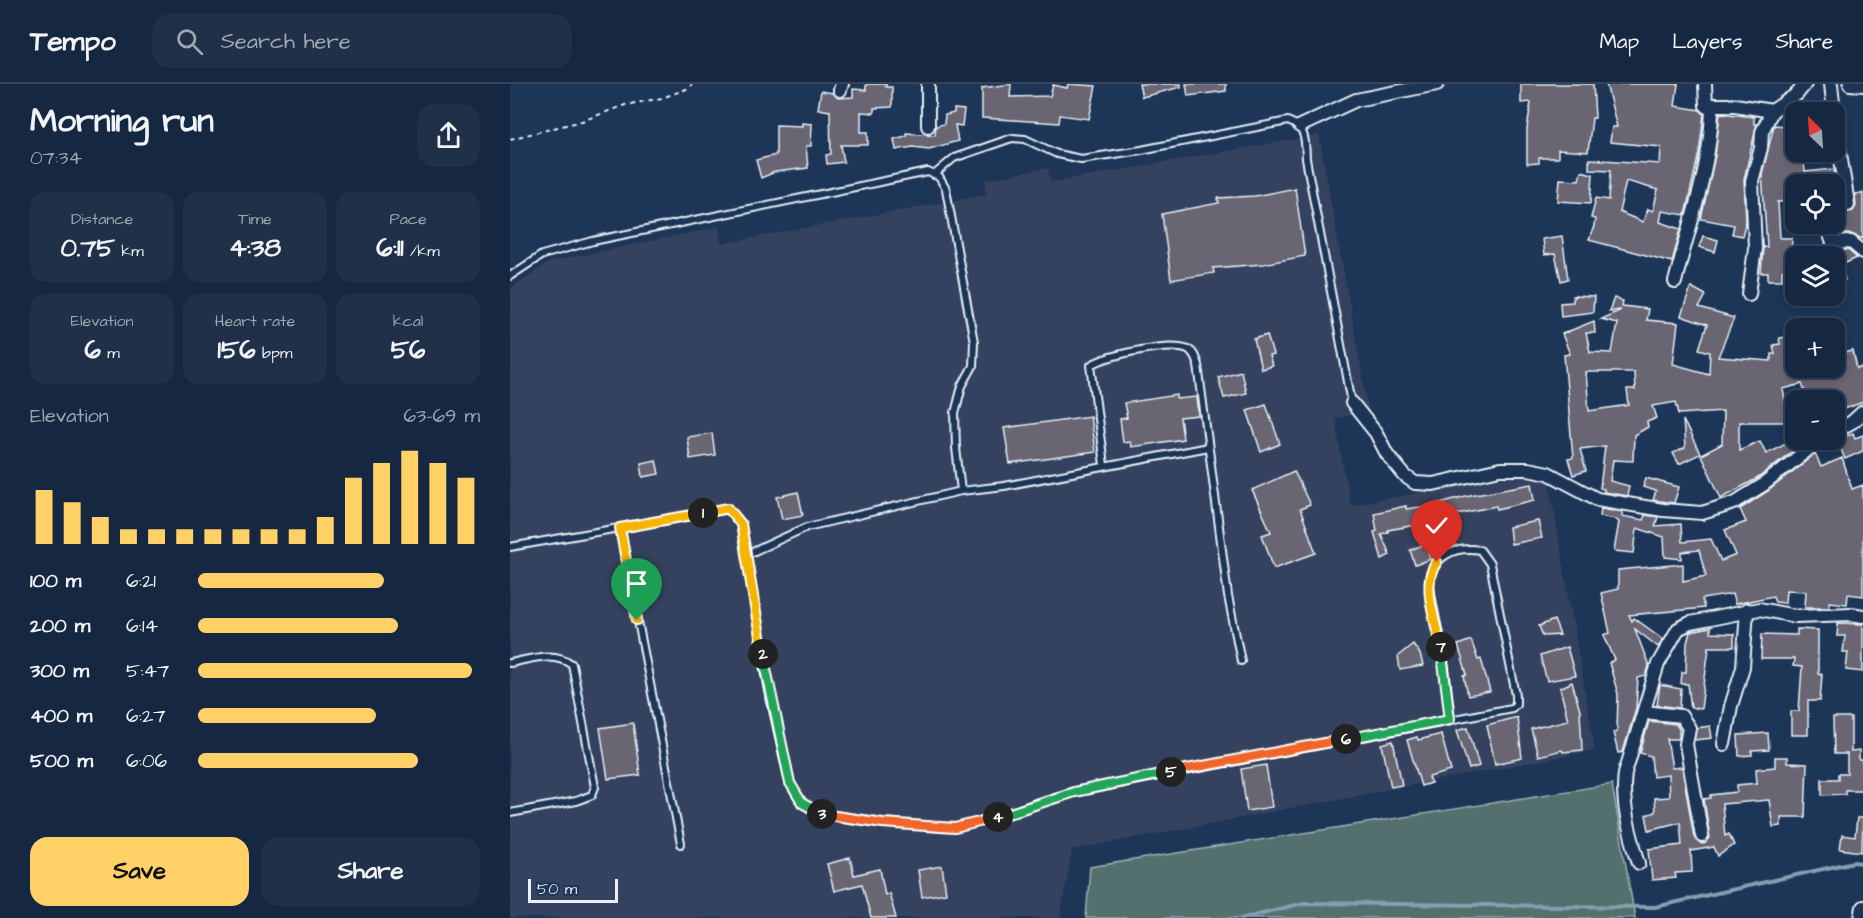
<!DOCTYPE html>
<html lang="en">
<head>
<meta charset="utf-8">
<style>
  :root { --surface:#162841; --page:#1f3048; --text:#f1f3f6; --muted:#9ea6b1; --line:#35445a; --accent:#ffd166 }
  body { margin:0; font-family:"Architects Daughter",sans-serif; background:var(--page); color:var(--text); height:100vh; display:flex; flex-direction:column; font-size:22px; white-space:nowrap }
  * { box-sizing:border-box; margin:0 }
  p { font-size:20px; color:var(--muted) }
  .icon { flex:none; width:33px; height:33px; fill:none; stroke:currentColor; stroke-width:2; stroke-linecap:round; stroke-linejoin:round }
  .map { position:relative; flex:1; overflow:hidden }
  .panel { display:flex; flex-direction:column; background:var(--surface); width:510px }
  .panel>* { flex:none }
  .needle { width:39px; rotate:335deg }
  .tools { position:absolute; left:1275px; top:18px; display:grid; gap:12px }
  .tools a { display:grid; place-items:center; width:60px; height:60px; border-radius:12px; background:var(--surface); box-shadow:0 3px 9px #0003,0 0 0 2px var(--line); font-size:30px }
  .scale { position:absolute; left:18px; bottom:15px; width:90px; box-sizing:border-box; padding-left:6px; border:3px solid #e8f1f8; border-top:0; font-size:16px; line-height:21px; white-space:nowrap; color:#e8f1f8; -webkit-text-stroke:4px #1d3557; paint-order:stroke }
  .pin { position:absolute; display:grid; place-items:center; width:51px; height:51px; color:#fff; margin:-62px -26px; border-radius:50% 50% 50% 0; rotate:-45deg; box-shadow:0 0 6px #0007 }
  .pin .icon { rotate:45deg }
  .km { position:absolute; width:30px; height:30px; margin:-15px; border-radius:50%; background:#222; color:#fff; font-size:16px; line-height:30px; text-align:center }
  .round { display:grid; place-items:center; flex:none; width:63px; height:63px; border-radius:18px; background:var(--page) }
  .head { display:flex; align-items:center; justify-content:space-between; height:102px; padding:0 30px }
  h1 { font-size:33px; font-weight:800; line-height:45px }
  .figures { display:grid; grid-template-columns:repeat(3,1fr); gap:9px; height:102px; padding:6px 30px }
  .figures div { display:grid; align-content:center; border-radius:15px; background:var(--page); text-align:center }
  .figures b { font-size:26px; font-weight:800 }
  .figures small { font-size:16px; font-weight:400 }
  .figures p { font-size:16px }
  .chart { height:168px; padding:12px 30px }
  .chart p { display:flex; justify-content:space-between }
  .chart svg { width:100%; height:108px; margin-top:6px; stroke:var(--accent); stroke-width:6 }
  .button { display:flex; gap:12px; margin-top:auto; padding:12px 30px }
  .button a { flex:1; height:69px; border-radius:18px; background:var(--accent); color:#111; font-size:24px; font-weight:800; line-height:69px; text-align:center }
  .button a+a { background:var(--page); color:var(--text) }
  ul { padding:0 30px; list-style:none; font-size:20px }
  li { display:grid; grid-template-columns:96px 72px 1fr; align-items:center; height:45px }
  li i { height:15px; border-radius:8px; background:var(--accent) }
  header { display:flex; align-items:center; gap:36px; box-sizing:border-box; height:84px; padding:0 30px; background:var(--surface); border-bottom:2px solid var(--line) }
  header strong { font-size:28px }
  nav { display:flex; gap:33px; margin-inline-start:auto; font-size:21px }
  .search { width:420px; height:54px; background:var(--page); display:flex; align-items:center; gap:15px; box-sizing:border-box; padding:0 21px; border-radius:18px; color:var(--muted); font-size:22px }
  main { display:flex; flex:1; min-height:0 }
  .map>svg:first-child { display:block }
  .built { fill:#34435f }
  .green { fill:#53706e; stroke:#9eb0b3; stroke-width:1.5 }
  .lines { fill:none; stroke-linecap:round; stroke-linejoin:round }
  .stream { stroke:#82a0b1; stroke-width:4 }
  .building { fill:#696573; stroke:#e8f1f8; stroke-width:1.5; fill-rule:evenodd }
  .service-casing { stroke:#e8f1f8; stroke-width:10 }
  .minor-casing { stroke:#e8f1f8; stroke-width:16 }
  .path { stroke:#e8f1f8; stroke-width:2; stroke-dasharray:4.5 4.5; stroke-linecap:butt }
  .service { stroke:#1d3557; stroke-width:6 }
  .minor { stroke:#1d3557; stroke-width:12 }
  .split-1-casing { stroke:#fff; stroke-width:12 }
  .split-2-casing { stroke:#fff; stroke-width:12 }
  .split-3-casing { stroke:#fff; stroke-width:12 }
  .split-4-casing { stroke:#fff; stroke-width:12 }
  .split-5-casing { stroke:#fff; stroke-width:12 }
  .split-6-casing { stroke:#fff; stroke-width:12 }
  .split-7-casing { stroke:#fff; stroke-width:12 }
  .split-8-casing { stroke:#fff; stroke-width:12 }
  .split-1 { stroke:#f5b400; stroke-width:8 }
  .split-2 { stroke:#f5b400; stroke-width:8 }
  .split-3 { stroke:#22a559; stroke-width:8 }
  .split-4 { stroke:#f0652b; stroke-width:8 }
  .split-5 { stroke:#22a559; stroke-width:8 }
  .split-6 { stroke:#f0652b; stroke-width:8 }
  .split-7 { stroke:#22a559; stroke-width:8 }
  .split-8 { stroke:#f5b400; stroke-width:8 }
</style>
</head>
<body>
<header>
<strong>Tempo</strong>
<div class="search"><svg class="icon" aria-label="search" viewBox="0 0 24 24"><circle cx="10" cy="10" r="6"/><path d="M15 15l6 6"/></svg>Search here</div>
<nav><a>Map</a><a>Layers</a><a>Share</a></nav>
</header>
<main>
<section class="panel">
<div class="head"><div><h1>Morning run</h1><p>07:34</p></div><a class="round"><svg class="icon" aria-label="share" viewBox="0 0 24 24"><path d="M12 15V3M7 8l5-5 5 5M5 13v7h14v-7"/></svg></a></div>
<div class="figures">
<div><p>Distance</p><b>0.75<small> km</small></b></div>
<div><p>Time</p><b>4:38</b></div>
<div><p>Pace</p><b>6:11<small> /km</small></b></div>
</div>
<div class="figures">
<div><p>Elevation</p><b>6<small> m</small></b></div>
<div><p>Heart rate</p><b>156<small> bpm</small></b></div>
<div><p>kcal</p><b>56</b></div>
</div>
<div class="chart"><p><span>Elevation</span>63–69 m</p>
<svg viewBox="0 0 160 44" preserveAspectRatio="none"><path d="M5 44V22M15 44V27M25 44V33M35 44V38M45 44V38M55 44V38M65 44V38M75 44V38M85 44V38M95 44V38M105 44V33M115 44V17M125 44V11M135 44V6M145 44V11M155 44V17"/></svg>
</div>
<ul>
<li><b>100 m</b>6:21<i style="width:66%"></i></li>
<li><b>200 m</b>6:14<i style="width:71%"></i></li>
<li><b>300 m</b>5:47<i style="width:97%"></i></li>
<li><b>400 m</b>6:27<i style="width:63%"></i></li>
<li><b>500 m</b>6:06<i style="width:78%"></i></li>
</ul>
<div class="button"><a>Save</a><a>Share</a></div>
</section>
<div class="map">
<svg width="1353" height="834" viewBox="0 0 1353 834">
  <rect width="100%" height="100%" fill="#1d3557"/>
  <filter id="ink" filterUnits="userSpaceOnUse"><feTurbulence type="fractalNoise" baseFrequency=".0167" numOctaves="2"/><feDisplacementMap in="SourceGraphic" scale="12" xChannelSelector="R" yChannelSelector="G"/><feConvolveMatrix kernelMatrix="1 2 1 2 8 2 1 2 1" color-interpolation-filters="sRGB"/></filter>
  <g filter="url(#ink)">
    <!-- built -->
    <path class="built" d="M809,51L859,328L825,334L840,421L1037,386L1085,666L562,766L550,834H0V205L39,178L209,143L211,160L477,110L475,96L538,84L541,98Z"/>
    <!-- green -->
    <path class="green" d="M1102,700L1125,834H576L580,783Z"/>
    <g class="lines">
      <!-- stream -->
      <path class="stream" d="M731,834L794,819L1145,823L1344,778L1353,779"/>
    </g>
    <!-- building -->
    <g class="building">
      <path d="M356,0H376V3H382V23L364,24V29L351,28V48H358V61H331L334,78L317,80L316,71L321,70L320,27L308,25L311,7L323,9L328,14L343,13V5L356,6Z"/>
      <path d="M501,0L500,13L540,12L543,1L557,4L558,0L586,2L579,35L550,31L549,39L472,34V4Z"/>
      <path d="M629,0H671V3L632,13Z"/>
      <path d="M676,0H716V7L678,12Z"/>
      <path d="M1011,0H1083L1085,34H1082L1078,68L1048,66V74H1029V79L1017,80V45L1021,18L1011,19Z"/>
      <path d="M1096,0H1168L1165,22L1190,26L1194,30L1189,69L1175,131L1152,127L1150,138L1171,145L1162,178L1079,156L1084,142L1085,135L1081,134L1086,114L1099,116L1101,86L1079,85V75L1150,80L1151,63L1100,58L1102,43H1107ZM1116,97L1148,106L1143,127L1138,125L1133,138L1109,128Z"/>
      <path d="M444,25L454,26L452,42L445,41L448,57L419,65L403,63L386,66L384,55L396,52V49L425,51L426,42L434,40L435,31L444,29Z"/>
      <path d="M1210,29L1244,33V40H1247L1234,95L1236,137L1232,152L1222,150L1224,141L1191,135L1205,72Z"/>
      <path d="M292,39L302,40L301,62H296L298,84L265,88L251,94L246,76L266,71V41L292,42Z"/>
      <path d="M1264,41L1277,42L1276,59L1286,58V68H1293L1295,88L1324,85L1327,100H1286V117L1268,118L1270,154H1282L1280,187H1272V196H1258V189H1251L1253,163H1257L1252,90Z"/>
      <path d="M1071,87L1083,90L1081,119L1048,117L1050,95L1069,96Z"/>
      <path d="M785,104L795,172L753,180L703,184L704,189L661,196L652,130L709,119L708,114L745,112Z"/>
      <path d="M1353,109V155L1341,150H1329L1324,131L1343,127L1346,122L1345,110Z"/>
      <path d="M1052,152L1058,195L1051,197L1045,170L1034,171L1032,155Z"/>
      <path d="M1193,152L1208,156L1205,168L1189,163Z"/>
      <path d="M1320,166H1338L1347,174L1331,181L1335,196L1324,198V172H1307Z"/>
      <path d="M1181,203L1196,211L1189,224L1224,234L1208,273L1261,277V270H1265L1263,261L1270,260L1269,254L1286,252V284H1324V271L1343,267L1347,285L1353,283V318L1332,326L1334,333L1324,338V316H1298L1292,300L1273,305L1276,323L1284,322L1286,343L1277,342L1275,338H1229V366L1250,357L1256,369L1282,356H1292L1294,358L1248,394L1211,414L1191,371L1212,360L1213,327L1169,330L1166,318L1143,322L1147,334L1137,338L1138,343L1124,351L1123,377L1103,376L1100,397L1119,402L1117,412L1094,408V405L1090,404L1095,362L1070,365L1076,387L1063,391L1058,375L1063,374L1054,271L1060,270L1052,250L1084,237L1085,249H1076L1080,268L1102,269L1107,239L1091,235L1111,226L1099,227L1104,214L1113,217L1112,222L1138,225L1136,236L1168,239L1163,280L1199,290L1200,268L1189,265L1197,241L1171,232ZM1076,288H1124L1125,306H1117L1119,321L1079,327Z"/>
      <path d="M1063,212L1084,213L1083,228L1051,232L1050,219L1063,218Z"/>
      <path d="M757,251L763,271L759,272L762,282L751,285L744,255Z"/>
      <path d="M731,287L736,309L714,314L708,293Z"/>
      <path d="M667,311V315L687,313L689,332L670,334L673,355L621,363L620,357L613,358L610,335L617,334L614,319Z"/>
      <path d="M756,320L770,360L751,368L737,326Z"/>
      <path d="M580,332L585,368L500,380L494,344Z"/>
      <path d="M1173,336L1190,370L1169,380L1163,369L1175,364Z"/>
      <path d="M202,349L205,371L180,375L177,353Z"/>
      <path d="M1343,349L1345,354L1353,351V367L1335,375L1327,356Z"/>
      <path d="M1305,370L1311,383L1332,374L1342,405L1353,401V512L1338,510L1337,520L1320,518V523H1295L1296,507L1276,506L1275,519L1265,518L1263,512L1225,520L1222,510L1192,515L1194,524L1119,531L1122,537L1124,534L1153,555L1148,563L1125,545L1139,582L1136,592L1128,594L1126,624L1113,668L1108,669L1103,648L1107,647L1108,610L1099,579L1105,576L1094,551L1100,549L1091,509L1108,505V486L1173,480V497L1196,492L1189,466L1172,468V475L1155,473L1154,453L1127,444L1124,469L1104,467L1109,438L1105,435L1090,432L1091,424L1113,428L1112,432L1133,436L1135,431L1148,433L1145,442L1171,440L1172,458L1201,455L1211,477L1226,471L1215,446L1236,438L1230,425L1258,407Z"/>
      <path d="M146,376L149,390L133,393L131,379Z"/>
      <path d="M784,387L800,421L790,425L806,469L764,484L752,451L761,448L742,406Z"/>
      <path d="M1136,394L1169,403L1164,419L1143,416L1146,407L1133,403Z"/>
      <path d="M1022,400L1025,416L987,425L986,422L952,429L928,434V437L878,446V448L871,450L880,471L872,475L864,448L867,447L864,429L896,422V425L918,422L960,411Z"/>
      <path d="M288,408L293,431L272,435L267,413Z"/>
      <path d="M1028,437L1032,454L1001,460L999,443Z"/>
      <path d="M916,460L921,475L905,481L900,466Z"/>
      <path d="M1044,536L1050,551L1033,552L1029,542Z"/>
      <path d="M1328,539L1353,540V588L1336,586L1338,568H1333L1335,552H1327Z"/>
      <path d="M1200,544V549L1224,550V563H1199L1191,625L1181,624L1178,600H1171L1172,588H1176L1177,559L1180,548Z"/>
      <path d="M1287,545L1308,546V590H1312L1310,617H1298V651H1281V627H1289L1292,583L1283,582L1284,575H1251L1252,550L1287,551Z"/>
      <path d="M961,556L968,576L971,575L980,608L958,612L954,592L957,591L948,561Z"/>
      <path d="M903,560L910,570L913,582L890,586L888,572Z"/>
      <path d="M1057,563L1065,592L1037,597L1030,572Z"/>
      <path d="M1062,598L1070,627L1072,666L1053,668L1052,666L1028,672L1021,645L1058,636L1050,604Z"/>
      <path d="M1150,601L1171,605L1170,624L1147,621Z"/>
      <path d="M1007,633L1012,674L985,680L977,641Z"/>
      <path d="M1323,634H1341V668L1349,667V676H1352L1353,706H1335V710L1312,711V695H1328V690H1337V670H1324Z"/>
      <path d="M1139,637L1166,640L1169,645V655H1157L1162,684L1172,683L1184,753L1189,759L1194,760L1200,754L1194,715L1201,714V711L1227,708V701L1247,699L1246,685L1265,683V673H1277V679L1297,680L1295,733H1271V742L1263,743L1259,716L1212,720L1215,752L1219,750L1224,761L1208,772L1204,763L1181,767L1182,788L1165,789L1166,794L1142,796L1139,765L1172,761L1170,738L1139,746L1136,731L1145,728L1144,714L1159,713L1158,691L1143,693L1141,672L1130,669Z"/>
      <path d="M123,639L130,691L98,695L90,644Z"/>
      <path d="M1200,642L1202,654L1186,656L1187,644Z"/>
      <path d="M958,643L969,682L959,685L947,646Z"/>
      <path d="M1258,649L1259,666L1242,667V671L1229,672L1228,651Z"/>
      <path d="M931,650L941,687L919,693L921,699L911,702L897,656L907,653L908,656Z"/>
      <path d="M883,657L892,701L881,703L872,660Z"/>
      <path d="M756,681L762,723L737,727L731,685Z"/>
      <path d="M1347,734H1353L1352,768L1330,765L1332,751L1345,753Z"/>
      <path d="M340,774L344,791L370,785L375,811L379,809L386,834H361L352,800L324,807L317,780Z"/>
      <path d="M432,782L436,809L412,813L408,786Z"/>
    </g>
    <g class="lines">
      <defs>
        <g id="service">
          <path d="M424,91L444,74L502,54L515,55L547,70L571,75L631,66L778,37C797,45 795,56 796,75L842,319"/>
          <path d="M0,192L32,171L83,157L418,88L429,93L436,105L464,258L463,282L452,302L445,329L446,364L451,407"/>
          <path d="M594,381L581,281C598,271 660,257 678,265C684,268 686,275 688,281L718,512L731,577"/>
          <path d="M110,444L171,760"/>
          <path d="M0,463L218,425L231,440L260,613L280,699L292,719L310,730L373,739L445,744L500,730L528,718L564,708L1002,624L1006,620V611L980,480L970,466C945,462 922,472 919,499L935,585L940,635"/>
          <path d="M236,471L297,443L451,407L494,402L698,363"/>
          <path d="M0,579C21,575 44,566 62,580L85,703L82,711L66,717L0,729"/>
        </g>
        <g id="minor">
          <path d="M1195,0L1196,21"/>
          <path d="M1321,0L1324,28"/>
          <path d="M1340,0L1353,1"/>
          <path d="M330,6L332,0"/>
          <path d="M1324,31L1338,120L1324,123"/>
          <path d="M418,42V0"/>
          <path d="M790,42L846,16L927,0"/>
          <path d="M1316,140L1323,159L1341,158L1353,168"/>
          <path d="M1165,198C1179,141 1200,86 1202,27L1196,21H1225L1262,27"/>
          <path d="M1239,210L1245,164L1242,97L1251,64L1252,48L1262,27L1287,10L1295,0"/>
          <path d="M842,319L866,349L877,370L895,392L905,399L923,400L990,385H1018L1038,389L1087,415L1153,426L1192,429L1224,419L1253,401L1310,356"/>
          <path d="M1324,348L1342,338L1353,328"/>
          <path d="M1134,628L1171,632L1179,644L1176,660L1192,752"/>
          <path d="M1214,660L1221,622L1233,583L1237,526"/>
          <path d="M1129,779C1120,750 1111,719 1115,689L1148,580L1168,545L1180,539L1249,525L1286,532L1341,530L1353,532"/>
          <path d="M1351,834L1353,823"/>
        </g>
      </defs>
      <!-- service casing -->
      <use href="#service" class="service-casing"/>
      <!-- minor casing -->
      <use href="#minor" class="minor-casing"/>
      <!-- path -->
      <path class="path" d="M0,55L72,37L115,21L152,14L179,4L182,0"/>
      <!-- service -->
      <use href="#service" class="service"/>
      <!-- minor -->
      <use href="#minor" class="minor"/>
    </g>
  </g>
  <g class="lines" filter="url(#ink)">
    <defs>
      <path id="split-1" d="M127,536L110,444L193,429"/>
      <path id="split-2" d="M193,429L218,424L231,440L253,570"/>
      <path id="split-3" d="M253,570L280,699L292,719L312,730"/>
      <path id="split-4" d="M312,730L373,739L445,744L488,733"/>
      <path id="split-5" d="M488,733L564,708L661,688"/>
      <path id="split-6" d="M661,688L836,655"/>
      <path id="split-7" d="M836,655L940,635L931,563"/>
      <path id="split-8" d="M927,478C910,499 926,539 931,563"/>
    </defs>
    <!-- split-1 casing -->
    <use href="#split-1" class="split-1-casing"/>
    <!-- split-2 casing -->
    <use href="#split-2" class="split-2-casing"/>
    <!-- split-3 casing -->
    <use href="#split-3" class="split-3-casing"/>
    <!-- split-4 casing -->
    <use href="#split-4" class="split-4-casing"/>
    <!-- split-5 casing -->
    <use href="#split-5" class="split-5-casing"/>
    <!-- split-6 casing -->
    <use href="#split-6" class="split-6-casing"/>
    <!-- split-7 casing -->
    <use href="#split-7" class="split-7-casing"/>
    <!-- split-8 casing -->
    <use href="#split-8" class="split-8-casing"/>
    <!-- split-1 -->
    <use href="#split-1" class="split-1"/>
    <!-- split-2 -->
    <use href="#split-2" class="split-2"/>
    <!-- split-3 -->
    <use href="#split-3" class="split-3"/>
    <!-- split-4 -->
    <use href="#split-4" class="split-4"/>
    <!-- split-5 -->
    <use href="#split-5" class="split-5"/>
    <!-- split-6 -->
    <use href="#split-6" class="split-6"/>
    <!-- split-7 -->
    <use href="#split-7" class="split-7"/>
    <!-- split-8 -->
    <use href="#split-8" class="split-8"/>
  </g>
</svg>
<div class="tools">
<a><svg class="needle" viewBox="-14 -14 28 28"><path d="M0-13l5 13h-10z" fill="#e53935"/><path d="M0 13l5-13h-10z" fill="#9ea6b1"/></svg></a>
<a><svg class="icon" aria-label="locate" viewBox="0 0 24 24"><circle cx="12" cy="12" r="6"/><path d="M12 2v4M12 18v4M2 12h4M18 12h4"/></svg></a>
<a><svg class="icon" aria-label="layers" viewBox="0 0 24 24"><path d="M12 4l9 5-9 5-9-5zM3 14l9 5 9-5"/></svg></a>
<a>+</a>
<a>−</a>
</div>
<div class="scale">50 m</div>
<div class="pin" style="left:127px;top:536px;background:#1e9e55"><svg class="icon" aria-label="arrive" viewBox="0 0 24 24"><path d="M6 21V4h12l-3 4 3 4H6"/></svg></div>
<div class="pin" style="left:927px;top:478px;background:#d93025"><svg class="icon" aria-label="check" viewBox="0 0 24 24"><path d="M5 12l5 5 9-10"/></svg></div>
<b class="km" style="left:193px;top:429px">1</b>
<b class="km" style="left:253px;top:570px">2</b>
<b class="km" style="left:312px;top:730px">3</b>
<b class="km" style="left:488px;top:733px">4</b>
<b class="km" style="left:661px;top:688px">5</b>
<b class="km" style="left:836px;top:655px">6</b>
<b class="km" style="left:931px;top:563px">7</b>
</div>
</main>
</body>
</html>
